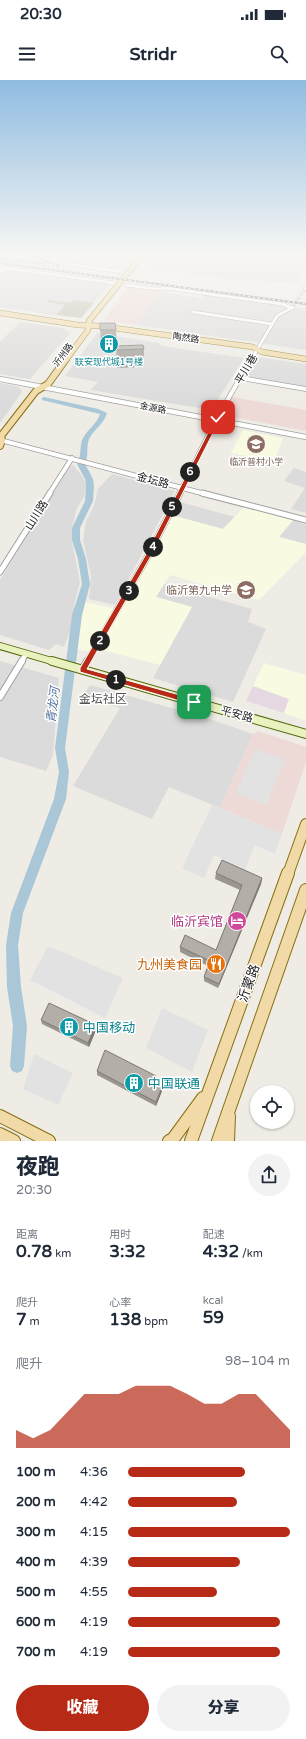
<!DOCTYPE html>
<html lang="zh">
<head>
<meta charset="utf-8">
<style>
  :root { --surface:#fff; --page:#f2f2f3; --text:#1f2937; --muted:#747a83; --accent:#b62a16 }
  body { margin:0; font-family:"Varela Round","Noto Sans SC",sans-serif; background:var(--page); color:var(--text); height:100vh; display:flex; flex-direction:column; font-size:15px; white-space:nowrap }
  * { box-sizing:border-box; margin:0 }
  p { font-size:13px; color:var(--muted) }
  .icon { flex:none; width:22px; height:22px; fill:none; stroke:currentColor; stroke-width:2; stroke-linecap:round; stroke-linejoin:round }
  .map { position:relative; height:1061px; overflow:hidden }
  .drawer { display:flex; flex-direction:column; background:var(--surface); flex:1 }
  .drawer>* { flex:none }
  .buttons { position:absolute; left:250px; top:1005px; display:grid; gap:8px }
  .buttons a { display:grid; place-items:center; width:44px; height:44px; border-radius:50%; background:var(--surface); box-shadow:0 1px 3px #0004; font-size:20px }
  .pin { position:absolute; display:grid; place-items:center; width:34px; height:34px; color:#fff; margin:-17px; border-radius:8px; box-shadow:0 2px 6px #0006 }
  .km { position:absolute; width:20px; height:20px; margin:-10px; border-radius:50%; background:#222; color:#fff; font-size:11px; line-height:20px; text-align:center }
  .round { display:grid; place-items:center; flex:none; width:42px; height:42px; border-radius:21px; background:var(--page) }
  .overview { display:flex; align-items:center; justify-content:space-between; height:68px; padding:0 16px }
  h1 { font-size:22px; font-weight:800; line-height:30px }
  .stats { display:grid; grid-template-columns:repeat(3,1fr); gap:6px; height:68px; padding:4px 16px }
  .stats div { display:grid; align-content:center }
  .stats b { font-size:17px; font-weight:800 }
  .stats small { font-size:11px; font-weight:400 }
  .stats p { font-size:11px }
  .chart { height:112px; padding:8px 16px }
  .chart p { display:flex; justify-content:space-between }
  .chart svg { width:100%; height:72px; margin-top:4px; fill:var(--accent); opacity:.7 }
  .action { display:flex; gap:8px; margin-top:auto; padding:8px 16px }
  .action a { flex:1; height:46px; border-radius:24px; background:var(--accent); color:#fff; font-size:16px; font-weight:800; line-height:46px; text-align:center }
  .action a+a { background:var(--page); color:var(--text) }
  ul { padding:0 16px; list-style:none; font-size:13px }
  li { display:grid; grid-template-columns:64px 48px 1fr; align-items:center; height:30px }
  li i { height:10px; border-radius:5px; background:var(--accent) }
  .status { display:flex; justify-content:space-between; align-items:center; height:28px; padding:0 20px; background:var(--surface); direction:ltr }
  .status svg { height:11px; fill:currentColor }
  header { display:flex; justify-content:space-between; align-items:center; height:52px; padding:0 16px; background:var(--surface); font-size:18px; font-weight:800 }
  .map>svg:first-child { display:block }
  .residential { fill:#dcdbdb }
  .commercial { fill:#eddad6 }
  .industrial { fill:#e6d8e2 }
  .education { fill:#f8fbe1 }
  .construction { fill:#c0c1b2 }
  .forest { fill:#a6c99e }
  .parking { fill:#e2e2e2 }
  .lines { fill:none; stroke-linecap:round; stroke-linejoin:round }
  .river { fill:#aac7d7; fill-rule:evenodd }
  .minor-tunnel { stroke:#c4c3bd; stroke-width:3; stroke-dasharray:3 1.5; stroke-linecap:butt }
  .minor-far3-casing { stroke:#9f9f9f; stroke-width:4 }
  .minor-far2-casing { stroke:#9f9f9f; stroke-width:5.5 }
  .minor-far1-casing { stroke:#9f9f9f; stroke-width:7 }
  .minor-casing { stroke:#9f9f9f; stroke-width:8 }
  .tertiary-casing { stroke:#9f9f9f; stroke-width:6 }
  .secondary-far1-casing { stroke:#556911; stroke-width:8 }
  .secondary-casing { stroke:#556911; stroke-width:10 }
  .primary-far3-casing { stroke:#886f10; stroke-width:6 }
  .primary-far2-casing { stroke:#886f10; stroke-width:8 }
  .primary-far1-casing { stroke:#886f10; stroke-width:12 }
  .primary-casing { stroke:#886f10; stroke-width:14 }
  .minor-far3 { stroke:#fff; stroke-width:3 }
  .minor-far2 { stroke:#fff; stroke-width:4 }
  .minor-far1 { stroke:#fff; stroke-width:5 }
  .minor { stroke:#fff; stroke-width:6 }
  .tertiary { stroke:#fff; stroke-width:4.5 }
  .secondary-far1 { stroke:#e9f2bf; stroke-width:6 }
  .secondary { stroke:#e9f2bf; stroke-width:8 }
  .primary-far3 { stroke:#f1daa7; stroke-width:5 }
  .primary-far2 { stroke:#f1daa7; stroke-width:6 }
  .primary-far1 { stroke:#f1daa7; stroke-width:10 }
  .primary { stroke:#f1daa7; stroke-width:12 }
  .rail-casing { stroke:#6c6c6c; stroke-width:2 }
  .rail { stroke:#fff; stroke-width:1; stroke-dasharray:2.5; stroke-linecap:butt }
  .wall { fill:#9a9690 }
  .shaded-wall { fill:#7d7a76 }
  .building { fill:#b3aea8; stroke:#7d7a76 }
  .route { fill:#b62a16; stroke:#fff }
  .labels { text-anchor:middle; stroke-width:3; stroke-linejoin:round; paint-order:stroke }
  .far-street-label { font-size:9px; fill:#1e1e1e; stroke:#fff }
  .far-culture-label { font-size:9px; fill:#0d838f; stroke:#fff }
  .far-education-label { font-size:9px; fill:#785e54; stroke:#fff }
  .street-label { font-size:11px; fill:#1e1e1e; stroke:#fff }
  .education-label { font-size:11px; fill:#785e54; stroke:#fff; text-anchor:end }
  .neighbourhood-label { font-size:12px; fill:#515151; stroke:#fff }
  .water-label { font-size:12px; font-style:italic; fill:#5573a3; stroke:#fff }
  .near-hotel-label { font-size:13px; fill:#b23c85; stroke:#fff; text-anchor:end }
  .near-food-label { font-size:13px; fill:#c56008; stroke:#fff; text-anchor:end }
  .near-street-label { font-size:13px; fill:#1e1e1e; stroke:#fff }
  .near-culture-label { font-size:13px; fill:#0d838f; stroke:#fff; text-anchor:start }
</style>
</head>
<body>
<div class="status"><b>20:30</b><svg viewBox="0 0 49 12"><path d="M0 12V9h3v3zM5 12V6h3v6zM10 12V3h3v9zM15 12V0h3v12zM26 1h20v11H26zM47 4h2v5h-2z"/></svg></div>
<header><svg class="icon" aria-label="menu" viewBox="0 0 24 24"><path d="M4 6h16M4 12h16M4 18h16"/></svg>Stridr<svg class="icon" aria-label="search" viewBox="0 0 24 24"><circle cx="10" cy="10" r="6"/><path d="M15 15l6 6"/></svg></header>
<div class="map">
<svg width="306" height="1061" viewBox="0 0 306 1061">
  <rect width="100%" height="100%" fill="#eeece5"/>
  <!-- residential -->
  <g class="residential">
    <path d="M40,174H131L118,189L74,183Z"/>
    <path d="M154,174H306V187L296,203L232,199L144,188Z"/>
    <path d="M0,190H5L109,204L94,223L73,220L70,223L48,220L47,222L64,225L55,235L0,227Z"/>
    <path d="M160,212L201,218L189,234L204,215L306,229V270L137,245Z"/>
    <path d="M20,242L63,248L70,253L30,299L0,294V262Z"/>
    <path d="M97,253L159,263L162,266L244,278L211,330L91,310L98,302L65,296Z"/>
    <path d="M256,277L306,284V308L247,297Z"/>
    <path d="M0,303L19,307L22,312L0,343Z"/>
    <path d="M73,385L83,397L86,406L84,417L77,428L72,447V462L80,502L75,521L70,551L64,567L56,564L49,570L0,555V500L69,387Z"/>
    <path d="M294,388L306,392V433L291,429L305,408L284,401Z"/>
    <path d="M112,394L175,411L115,525L89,519L91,496L83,460L86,441L94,426L98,409Z"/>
    <path d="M180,422L235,437L223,449L171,435Z"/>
    <path d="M293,440L306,445V464L279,457Z"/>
    <path d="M164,504L252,529L248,542L266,549L233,622L153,598L192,527L156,517Z"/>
    <path d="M0,581L59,598L53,675L46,691L0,677Z"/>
    <path d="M90,605L207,638L253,654L220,728L169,707L152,739L73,706L120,628L83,616Z"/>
  </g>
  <!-- commercial -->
  <g class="commercial">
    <path d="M128,207L160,212L137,245L104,240Z"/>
    <path d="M232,317L306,330V351L222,335Z"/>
    <path d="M258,651L306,667V682L282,754L220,728L253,654Z"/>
  </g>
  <!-- industrial -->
  <path class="industrial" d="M253,606L289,619L284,633L246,621Z"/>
  <!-- education -->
  <g class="education">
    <path d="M243,350L283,358L274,381L231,373Z"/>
    <path d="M244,427L293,440L279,457L306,464V472L259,520L170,495L156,517L192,527L160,585L98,569L116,536L111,535L90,572L77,569L79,547L85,522L121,530L171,435L223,449Z"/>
    <path d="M264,583L306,595V641L284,633L289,619L253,606Z"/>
  </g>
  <!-- construction -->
  <path class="construction" d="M48,220L70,223L73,220L94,223L81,238L56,235L65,225L47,222Z"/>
  <!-- forest -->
  <path class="forest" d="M3,175L35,179L52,187L0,180Z"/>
  <!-- parking -->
  <g class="parking">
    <path d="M255,669L285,679L266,725L236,713Z"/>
    <path d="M212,725L282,754L275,774L255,765L245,789L214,775L204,798L182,788Z"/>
    <path d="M48,866L123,898L105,938L30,900Z"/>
    <path d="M162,928L208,950L192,992L146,968Z"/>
    <path d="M34,974L73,993L58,1025L23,1009Z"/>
  </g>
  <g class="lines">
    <!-- river -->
    <path class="river" d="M44,317L98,329L107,333C104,344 94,349 89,359C86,367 89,376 85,384L93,399L94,406L93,421L80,448V460L86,479L90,504L82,535L65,668L69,692L66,719L23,833L18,865L21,907L27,946L24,986L22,991L17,993L12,991L10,986L13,946L7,907L6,865L11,833L54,719L59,692L55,668L72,535L82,504L78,479L72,460V448L85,421L86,406L85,399L77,384C82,376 79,366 83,358C88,349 97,344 100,334L42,320V318Z"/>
    <!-- minor-tunnel -->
    <path class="minor-tunnel" d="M293,227L305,209"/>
    <defs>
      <g id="minor-far3">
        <path d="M1,174L122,192"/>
        <path d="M0,187L5,188L0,192"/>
        <path d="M5,188L114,203"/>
        <path d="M127,205L157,209L166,208L282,224L292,228"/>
        <path d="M305,209L306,207"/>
        <path d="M193,232L272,244"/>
        <path d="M251,280L277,236L293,227"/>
      </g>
      <g id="minor-far2">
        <path d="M241,298L306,309"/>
        <path d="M0,360L205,414"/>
        <path d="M49,414L72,378"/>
        <path d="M179,414L216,340L251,279"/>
      </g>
      <g id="minor-far1">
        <path d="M202,413L306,440"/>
        <path d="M0,492L50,413"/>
        <path d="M21,582L26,574"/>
        <path d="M87,582L148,476L180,413"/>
      </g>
      <g id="minor">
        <path d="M82,590L87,581"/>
        <path d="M0,617L22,581"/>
      </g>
      <path id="tertiary" d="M0,299L306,357"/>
      <path id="secondary-far1" d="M0,566L55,582"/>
      <path id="secondary" d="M52,581L306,654"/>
      <g id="primary-far3">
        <path d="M0,233L78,245L99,246L253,267L262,272L306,279"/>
        <path d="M66,280L88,250L89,241L143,174"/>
      </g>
      <path id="primary-far2" d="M0,366L2,360L1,356L36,311L48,304L66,279"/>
      <path id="primary-far1" d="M288,794L306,744"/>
      <g id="primary">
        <path d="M0,1036L49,1061"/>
        <path d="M0,1054L14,1061"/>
        <path d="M169,1061L173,1059L203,1018"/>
        <path d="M191,1061L288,793"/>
        <path d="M218,1061L306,810"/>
        <path d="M228,1061L229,1036"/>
      </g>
    </defs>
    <!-- minor-far3 casing -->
    <use href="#minor-far3" class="minor-far3-casing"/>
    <!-- minor-far2 casing -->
    <use href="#minor-far2" class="minor-far2-casing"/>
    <!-- minor-far1 casing -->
    <use href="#minor-far1" class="minor-far1-casing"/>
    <!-- minor casing -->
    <use href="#minor" class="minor-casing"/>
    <!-- tertiary casing -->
    <use href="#tertiary" class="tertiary-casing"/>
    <!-- secondary-far1 casing -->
    <use href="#secondary-far1" class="secondary-far1-casing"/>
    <!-- secondary casing -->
    <use href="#secondary" class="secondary-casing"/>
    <!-- primary-far3 casing -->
    <use href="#primary-far3" class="primary-far3-casing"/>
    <!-- primary-far2 casing -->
    <use href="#primary-far2" class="primary-far2-casing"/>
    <!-- primary-far1 casing -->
    <use href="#primary-far1" class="primary-far1-casing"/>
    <!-- primary casing -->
    <use href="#primary" class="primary-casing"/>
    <!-- minor-far3 -->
    <use href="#minor-far3" class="minor-far3"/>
    <!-- minor-far2 -->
    <use href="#minor-far2" class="minor-far2"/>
    <!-- minor-far1 -->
    <use href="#minor-far1" class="minor-far1"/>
    <!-- minor -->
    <use href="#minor" class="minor"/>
    <!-- tertiary -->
    <use href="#tertiary" class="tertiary"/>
    <!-- secondary-far1 -->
    <use href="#secondary-far1" class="secondary-far1"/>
    <!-- secondary -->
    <use href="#secondary" class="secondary"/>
    <!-- primary-far3 -->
    <use href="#primary-far3" class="primary-far3"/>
    <!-- primary-far2 -->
    <use href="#primary-far2" class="primary-far2"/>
    <!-- primary-far1 -->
    <use href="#primary-far1" class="primary-far1"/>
    <!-- primary -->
    <use href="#primary" class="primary"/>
    <defs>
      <g id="rail">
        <path d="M31,174L58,186"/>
        <path d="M0,183L306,224"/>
      </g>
    </defs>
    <!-- rail casing -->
    <use href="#rail" class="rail-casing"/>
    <!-- rail -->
    <use href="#rail" class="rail"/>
  </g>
  <!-- wall -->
  <g class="wall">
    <path d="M100,243L116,250L117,266L144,269V287L117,288L116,267L101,268Z"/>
    <path d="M216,793L262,798L261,804L218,908L204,901V897L208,886L180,872V867L216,870L240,810L215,799Z"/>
    <path d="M41,940L96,950L89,967L42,944Z"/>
    <path d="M97,991L156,996V1000L155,1003L162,1011L156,1026L97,995Z"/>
  </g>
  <!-- shaded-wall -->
  <g class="shaded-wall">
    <path d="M262,798L261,804L218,908L219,904Z"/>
    <path d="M96,945V950L89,967L88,963Z"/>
    <path d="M162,1007V1011L156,1026V1022Z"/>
  </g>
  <!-- building -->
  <g class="building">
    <path d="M100,243H115L116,250H100Z"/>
    <path d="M143,265L144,269L117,270L116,266Z"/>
    <path d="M222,780L262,798L219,904L204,897L210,881L180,867L185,855L216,870L242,805L216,793Z"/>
    <path d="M49,923L96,945L88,963L41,940Z"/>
    <path d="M105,970L156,996L154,1003L162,1007L156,1022L97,991Z"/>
  </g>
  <!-- sky -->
  <linearGradient id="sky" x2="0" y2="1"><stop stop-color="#8fbce1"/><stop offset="0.54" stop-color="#f7f6f3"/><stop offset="1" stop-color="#f7f6f3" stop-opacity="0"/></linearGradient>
  <rect width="306" height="323" fill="url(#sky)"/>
  <!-- route -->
  <path class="route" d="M218,335L221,337L151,476L87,589L194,619L196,620V624L194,625L80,592V588L145,476L216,337Z"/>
  <!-- icons -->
  <defs>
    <symbol id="building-disc" viewBox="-11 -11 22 22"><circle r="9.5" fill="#0f9aa8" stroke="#fff"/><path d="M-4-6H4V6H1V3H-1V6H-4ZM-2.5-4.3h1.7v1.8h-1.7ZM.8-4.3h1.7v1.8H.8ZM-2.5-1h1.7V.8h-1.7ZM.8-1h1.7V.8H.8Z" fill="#fff"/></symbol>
    <symbol id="school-disc" viewBox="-11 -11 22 22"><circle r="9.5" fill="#8d6e63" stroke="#fff"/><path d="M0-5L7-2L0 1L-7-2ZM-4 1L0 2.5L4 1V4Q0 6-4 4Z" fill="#fff"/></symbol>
    <symbol id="hotel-disc" viewBox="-11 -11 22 22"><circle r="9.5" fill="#d1479c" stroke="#fff"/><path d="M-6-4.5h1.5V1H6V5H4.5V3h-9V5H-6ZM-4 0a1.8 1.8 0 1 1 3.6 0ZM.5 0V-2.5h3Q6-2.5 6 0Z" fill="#fff"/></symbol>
    <symbol id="restaurant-disc" viewBox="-11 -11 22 22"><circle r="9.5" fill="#e8710a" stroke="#fff"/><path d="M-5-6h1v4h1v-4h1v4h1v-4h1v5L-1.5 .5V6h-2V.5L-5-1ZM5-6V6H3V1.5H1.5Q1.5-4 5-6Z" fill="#fff"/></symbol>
  </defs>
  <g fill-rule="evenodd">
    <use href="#building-disc" x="98" y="253" width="22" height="22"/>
    <use href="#school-disc" x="245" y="353" width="22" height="22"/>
    <use href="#school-disc" x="235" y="499" width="22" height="22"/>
    <use href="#hotel-disc" x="226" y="830" width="22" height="22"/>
    <use href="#restaurant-disc" x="205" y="873" width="22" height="22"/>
    <use href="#building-disc" x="58" y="936" width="22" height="22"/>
    <use href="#building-disc" x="123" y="992" width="22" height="22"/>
  </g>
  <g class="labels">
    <!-- far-street labels -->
    <g class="far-street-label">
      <text transform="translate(186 258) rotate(8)" y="3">陶然路</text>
      <text transform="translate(63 275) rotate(-53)" y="3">沂州路</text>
      <text transform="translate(153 328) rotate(11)" y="3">金源路</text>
    </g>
    <!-- far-culture labels -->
    <g class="far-culture-label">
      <text x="109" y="285">联安现代城1号楼</text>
    </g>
    <!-- far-education labels -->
    <g class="far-education-label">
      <text x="256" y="385">临沂普村小学</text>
    </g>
    <!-- street labels -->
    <g class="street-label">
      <text transform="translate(246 289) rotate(-59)" y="4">平川巷</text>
      <text transform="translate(153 400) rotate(15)" y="4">金坛路</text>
      <text transform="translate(36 435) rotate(-58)" y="4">山川路</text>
      <text transform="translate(237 634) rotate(16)" y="4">平安路</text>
    </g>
    <!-- education labels -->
    <g class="education-label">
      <text x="232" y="514">临沂第九中学</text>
    </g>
    <!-- neighbourhood labels -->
    <g class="neighbourhood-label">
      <text x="103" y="623">金坛社区</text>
    </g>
    <!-- water labels -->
    <g class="water-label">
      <text transform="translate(53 625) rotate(-83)" y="4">青龙河</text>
    </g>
    <!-- near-hotel labels -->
    <g class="near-hotel-label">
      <text x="223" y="846">临沂宾馆</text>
    </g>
    <!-- near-food labels -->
    <g class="near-food-label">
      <text x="202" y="889">九州美食园</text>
    </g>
    <!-- near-street labels -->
    <g class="near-street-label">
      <text transform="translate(248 903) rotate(-70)" y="5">沂蒙路</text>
    </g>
    <!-- near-culture labels -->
    <g class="near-culture-label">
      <text x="83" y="952">中国移动</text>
      <text x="148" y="1008">中国联通</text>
    </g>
  </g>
</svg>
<div class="buttons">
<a><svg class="icon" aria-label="locate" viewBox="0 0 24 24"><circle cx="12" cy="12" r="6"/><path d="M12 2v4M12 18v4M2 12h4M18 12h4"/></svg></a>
</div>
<div class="pin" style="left:194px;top:622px;background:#1e9e55"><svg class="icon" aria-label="arrive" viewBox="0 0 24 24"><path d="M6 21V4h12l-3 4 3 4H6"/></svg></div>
<div class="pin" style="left:218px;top:337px;background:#d93025"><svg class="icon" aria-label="check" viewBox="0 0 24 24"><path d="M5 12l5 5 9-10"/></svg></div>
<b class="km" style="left:116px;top:600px">1</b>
<b class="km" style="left:100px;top:561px">2</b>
<b class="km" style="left:129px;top:511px">3</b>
<b class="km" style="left:153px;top:467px">4</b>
<b class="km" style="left:172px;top:427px">5</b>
<b class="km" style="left:190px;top:392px">6</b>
</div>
<section class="drawer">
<div class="overview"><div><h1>夜跑</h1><p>20:30</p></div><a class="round"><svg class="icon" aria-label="share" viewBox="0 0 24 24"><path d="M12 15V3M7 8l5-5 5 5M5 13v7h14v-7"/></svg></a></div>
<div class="stats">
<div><p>距离</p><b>0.78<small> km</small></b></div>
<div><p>用时</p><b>3:32</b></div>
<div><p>配速</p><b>4:32<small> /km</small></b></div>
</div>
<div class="stats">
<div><p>爬升</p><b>7<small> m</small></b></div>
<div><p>心率</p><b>138<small> bpm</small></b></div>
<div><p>kcal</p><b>59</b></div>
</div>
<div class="chart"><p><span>爬升</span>98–104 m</p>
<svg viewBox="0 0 160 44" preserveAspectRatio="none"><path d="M0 44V33L10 38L20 33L30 22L40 11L50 11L60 11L70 6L80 6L90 6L100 11L110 17L120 17L130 11L140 11L150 22L160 33V44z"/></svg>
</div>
<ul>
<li><b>100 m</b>4:36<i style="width:72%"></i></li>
<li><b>200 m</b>4:42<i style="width:67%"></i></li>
<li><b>300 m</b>4:15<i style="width:100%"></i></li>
<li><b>400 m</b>4:39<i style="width:69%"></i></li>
<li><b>500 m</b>4:55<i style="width:55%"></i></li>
<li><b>600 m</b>4:19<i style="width:94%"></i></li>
<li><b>700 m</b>4:19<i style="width:94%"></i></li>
</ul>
<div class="action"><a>收藏</a><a>分享</a></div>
</section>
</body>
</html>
